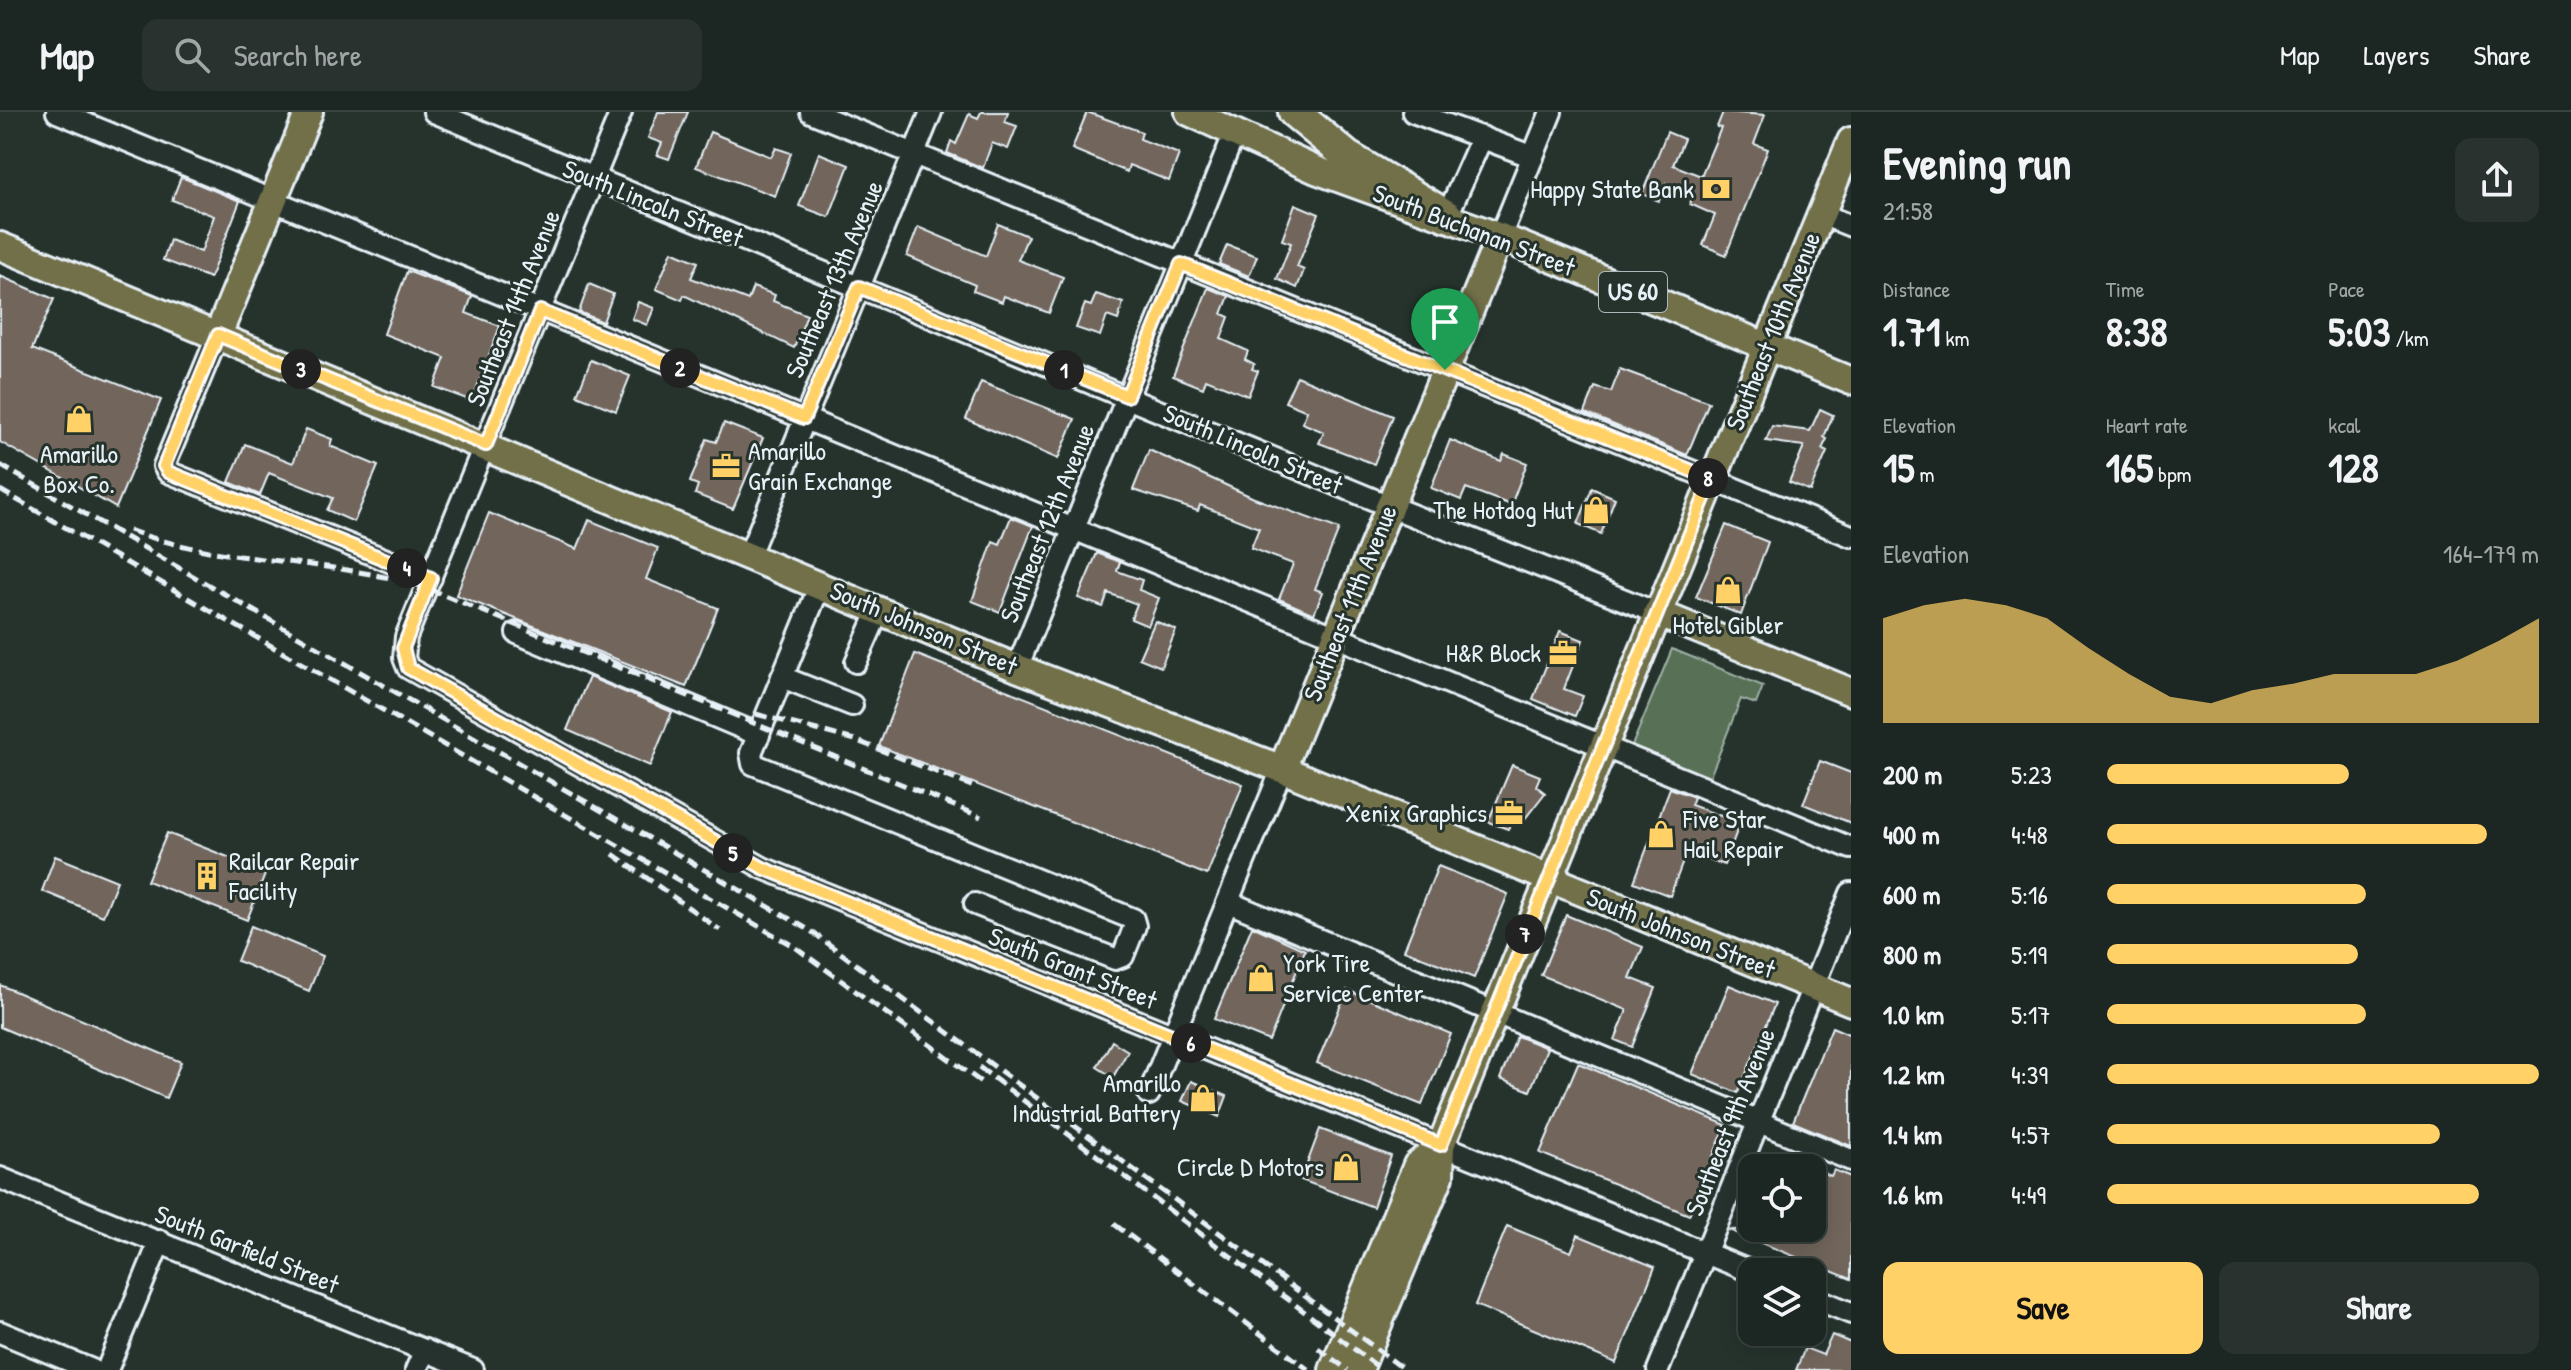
<!DOCTYPE html>
<html lang="en">
<head>
<meta charset="utf-8">
<style>
  :root { --surface:#1c2622; --page:#29322f; --text:#f1f3f6; --muted:#a0a5a5; --line:#3a4340; --accent:#ffd166 }
  body { margin:0; font-family:"Patrick Hand",sans-serif; background:var(--page); color:var(--text); height:100vh; display:flex; flex-direction:column; font-size:30px; white-space:nowrap }
  * { box-sizing:border-box; margin:0 }
  p { font-size:26px; color:var(--muted) }
  .icon { flex:none; width:44px; height:44px; fill:none; stroke:currentColor; stroke-width:2; stroke-linecap:round; stroke-linejoin:round }
  .map { position:relative; flex:1; overflow:hidden }
  .panel { display:flex; flex-direction:column; background:var(--surface); width:720px }
  .panel>* { flex:none }
  .tools { position:absolute; left:1738px; top:1042px; display:grid; gap:16px }
  .tools a { display:grid; place-items:center; width:88px; height:88px; border-radius:16px; background:var(--surface); box-shadow:0 4px 20px #0003,0 0 0 2px var(--line); font-size:40px }
  .pin { position:absolute; display:grid; place-items:center; width:68px; height:68px; color:#fff; margin:-82px -34px; border-radius:50% 50% 50% 0; rotate:-45deg; box-shadow:0 0 8px #0007 }
  .pin .icon { rotate:45deg }
  .km { position:absolute; width:40px; height:40px; margin:-20px; border-radius:50%; background:#222; color:#fff; font-size:22px; line-height:40px; text-align:center }
  .round { display:grid; place-items:center; flex:none; width:84px; height:84px; border-radius:16px; background:var(--page) }
  .summary { display:flex; align-items:center; justify-content:space-between; height:136px; padding:0 32px }
  h1 { font-size:44px; font-weight:700; line-height:60px }
  .figures { display:grid; grid-template-columns:repeat(3,1fr); gap:12px; height:136px; padding:8px 32px }
  .figures div { display:grid; align-content:center }
  .figures b { font-size:40px; font-weight:700 }
  .figures small { font-size:22px; font-weight:400 }
  .figures p { font-size:22px }
  .chart { height:224px; padding:16px 32px }
  .chart p { display:flex; justify-content:space-between }
  .chart svg { width:100%; height:144px; margin-top:8px; fill:var(--accent); opacity:.7 }
  .action { display:flex; gap:16px; margin-top:auto; padding:16px 32px }
  .action a { flex:1; height:92px; border-radius:16px; background:var(--accent); color:#111; font-size:32px; font-weight:700; line-height:92px; text-align:center }
  .action a+a { background:var(--page); color:var(--text) }
  ul { padding:0 32px; list-style:none; font-size:26px }
  li { display:grid; grid-template-columns:128px 96px 1fr; align-items:center; height:60px }
  li i { height:20px; border-radius:10px; background:var(--accent) }
  header { display:flex; align-items:center; gap:48px; box-sizing:border-box; height:112px; padding:0 40px; background:var(--surface); border-bottom:2px solid var(--line) }
  header strong { font-size:38px }
  nav { display:flex; gap:44px; margin-inline-start:auto; font-size:28px }
  .search { width:560px; height:72px; background:var(--page); display:flex; align-items:center; gap:20px; box-sizing:border-box; padding:0 28px; border-radius:16px; color:var(--muted); font-size:30px }
  main { display:flex; flex:1; min-height:0 }
  .map>svg:first-child { display:block }
  .green { fill:#587157; stroke:#a0b1a8; stroke-width:2 }
  .building { fill:#72665c; stroke:#e8f1f8; stroke-width:2 }
  .lines { fill:none; stroke-linecap:round; stroke-linejoin:round }
  .minor-casing { stroke:#e8f1f8; stroke-width:26 }
  .major-casing { stroke:#e8f1f8; stroke-width:32 }
  .highway-casing { stroke:#e8f1f8; stroke-width:36 }
  .minor { stroke:#26332d; stroke-width:20 }
  .major { stroke:#71704a; stroke-width:26 }
  .highway { stroke:#71704a; stroke-width:30 }
  .rail { stroke:#e8f1f8; stroke-width:5; stroke-dasharray:12 6; stroke-linecap:butt }
  .route-casing { stroke:#fff; stroke-width:16 }
  .route { stroke:#ffd166; stroke-width:10 }
  .labels { text-anchor:middle; stroke-width:6; stroke-linejoin:round; paint-order:stroke }
  .shield { fill:#26332d; stroke:#aeb8bb; stroke-width:2 }
  .shield-label { font-size:24px; font-weight:bold; fill:#e8f1f8 }
  .poi-label { font-size:26px; fill:#e8f1f8; stroke:#26332d; text-anchor:end }
  .street-label { font-size:26px; fill:#e8f1f8; stroke:#26332d }
</style>
</head>
<body>
<header>
<strong>Map</strong>
<div class="search"><svg class="icon" aria-label="search" viewBox="0 0 24 24"><circle cx="10" cy="10" r="6"/><path d="M15 15l6 6"/></svg>Search here</div>
<nav><a>Map</a><a>Layers</a><a>Share</a></nav>
</header>
<main>
<div class="map">
<svg width="1851" height="1258" viewBox="0 0 1851 1258">
  <rect width="100%" height="100%" fill="#26332d"/>
  <filter id="ink" filterUnits="userSpaceOnUse"><feTurbulence type="fractalNoise" baseFrequency=".0125" numOctaves="2"/><feDisplacementMap in="SourceGraphic" scale="16" xChannelSelector="R" yChannelSelector="G"/><feConvolveMatrix kernelMatrix="1 2 1 2 8 2 1 2 1" color-interpolation-filters="sRGB"/></filter>
  <g filter="url(#ink)">
    <!-- green -->
    <path class="green" d="M1672,537L1763,574L1756,592L1741,587L1709,667L1631,636Z"/>
    <!-- building -->
    <g class="building">
      <path d="M658,0H688L669,47L657,43L662,31L648,26Z"/>
      <path d="M981,0H1008L1005,10L1017,14L1008,37L992,31L983,56L947,41L951,29L956,32L969,2L978,6Z"/>
      <path d="M1087,0L1142,20L1140,27L1179,42L1169,69L1129,53L1127,60L1072,37Z"/>
      <path d="M1723,0L1765,3L1754,32L1768,37L1726,143L1703,133L1715,103L1690,92L1693,82L1666,71L1659,89L1642,82L1667,20L1684,27L1673,53L1701,64L1721,16L1717,15Z"/>
      <path d="M710,20L771,45L776,36L791,41L775,84L696,55Z"/>
      <path d="M819,41L849,53L829,105L799,94Z"/>
      <path d="M181,65L240,89L210,166L163,148L170,128L201,140L214,104L172,88Z"/>
      <path d="M1295,92L1319,102L1297,155L1304,158L1297,176L1277,167L1291,131L1282,128Z"/>
      <path d="M998,112L1028,124L1018,148L1063,165L1049,201L1004,184L1002,190L973,179L975,173L907,144L918,115L986,144Z"/>
      <path d="M1227,133L1257,144L1249,164L1219,152Z"/>
      <path d="M672,139L698,150L691,166L748,188L753,175L775,183L773,189L807,203L794,236L684,183L682,188L656,177Z"/>
      <path d="M407,159L472,184L466,201L500,214L472,289L434,275L445,246L384,222Z"/>
      <path d="M0,164L54,187L32,237L161,288L116,396L0,330Z"/>
      <path d="M589,172L613,182L603,210L579,200Z"/>
      <path d="M1208,176L1229,184L1222,202L1229,205L1221,227L1248,239L1245,247L1254,252L1252,257L1258,259L1248,284L1206,267L1203,276L1173,264Z"/>
      <path d="M1096,182L1123,191L1118,208L1107,204L1100,224L1076,216L1085,192L1091,194Z"/>
      <path d="M638,190L654,196L647,213L632,207Z"/>
      <path d="M591,248L630,264L616,299L577,283Z"/>
      <path d="M1620,257L1709,290L1687,343L1585,301L1595,275L1611,280Z"/>
      <path d="M1297,264L1393,304L1374,352L1319,331L1324,320L1302,311L1307,299L1285,290Z"/>
      <path d="M981,270L1075,307L1058,347L966,307Z"/>
      <path d="M1820,297L1833,303L1824,325L1827,327L1822,337L1827,340L1810,379L1789,370L1804,334L1766,329L1772,314L1810,319Z"/>
      <path d="M724,311L763,326L733,397L695,382L698,373L690,370L707,327L716,330Z"/>
      <path d="M306,317L332,327L330,334L378,354L354,410L327,398L333,386L269,361L260,383L229,370L245,332L293,351Z"/>
      <path d="M1450,328L1501,349L1504,342L1527,351L1511,393L1466,376L1461,388L1431,376Z"/>
      <path d="M1149,338L1254,386L1339,417L1315,477L1323,480L1314,502L1279,487L1293,452L1251,436L1259,416L1200,393L1198,399L1133,378Z"/>
      <path d="M1592,376L1615,386L1601,422L1578,412Z"/>
      <path d="M489,401L577,437L589,408L658,436L646,467L718,496L686,575L456,483Z"/>
      <path d="M1011,405L1033,414L1000,500L972,489L993,429L1000,432Z"/>
      <path d="M1726,413L1768,430L1741,503L1696,485Z"/>
      <path d="M1097,441L1120,450L1117,459L1142,468L1139,478L1159,486L1148,514L1131,507L1137,492L1108,481L1103,495L1078,486Z"/>
      <path d="M1155,509L1176,518L1161,555L1139,546Z"/>
      <path d="M1560,519L1583,528L1564,577L1583,584L1575,604L1533,587Z"/>
      <path d="M915,542L1243,672L1207,763L879,634Z"/>
      <path d="M589,565L672,600L650,654L567,618Z"/>
      <path d="M1820,649L1851,661V711L1803,692Z"/>
      <path d="M1512,653L1540,664L1536,674L1545,681L1520,713L1514,708L1508,717L1488,710Z"/>
      <path d="M1670,676L1694,685L1691,693L1740,711L1724,753L1687,739L1670,784L1634,770Z"/>
      <path d="M167,721L266,760L247,808L147,769Z"/>
      <path d="M55,744L117,769L103,804L42,779Z"/>
      <path d="M1438,754L1508,782L1474,866L1404,838Z"/>
      <path d="M1566,803L1643,835L1630,866L1656,876L1632,935L1615,928L1627,898L1541,863Z"/>
      <path d="M251,814L323,844L309,879L237,849Z"/>
      <path d="M1252,814L1305,838L1269,929L1214,907Z"/>
      <path d="M0,873L181,950L166,986L0,915Z"/>
      <path d="M1729,873L1775,892L1738,981L1692,962Z"/>
      <path d="M1347,878L1451,922L1422,993L1317,951Z"/>
      <path d="M1832,915L1851,923V1034L1793,1010Z"/>
      <path d="M1517,924L1547,936L1530,979L1500,967Z"/>
      <path d="M1112,929L1128,939L1113,965L1097,955Z"/>
      <path d="M1578,951L1726,1013L1689,1103L1540,1041Z"/>
      <path d="M1191,969L1227,984L1219,1005L1182,989Z"/>
      <path d="M1320,1017L1391,1044L1373,1095L1301,1068Z"/>
      <path d="M1812,1056L1831,1064L1834,1058L1851,1065V1167L1729,1118L1812,1116Z"/>
      <path d="M1507,1114L1571,1140L1578,1123L1655,1155L1616,1251L1475,1193Z"/>
      <path d="M1832,1223L1851,1231V1258H1796L1805,1236L1823,1243Z"/>
    </g>
    <g class="lines">
      <defs>
        <g id="minor">
          <path d="M57,0L1851,736"/>
          <path d="M434,0L1389,394L1657,501"/>
          <path d="M621,0L406,525L404,546L408,556L763,756L1752,1160"/>
          <path d="M811,0L1851,424"/>
          <path d="M1413,0L1533,45"/>
          <path d="M1821,102L1851,114"/>
          <path d="M1447,104L1482,25"/>
          <path d="M1500,125L1551,0"/>
          <path d="M218,223L164,354L168,360L431,466"/>
          <path d="M749,443L931,0"/>
          <path d="M820,473L751,641L753,652L1133,807L1135,814L1123,844L1115,847L975,792"/>
          <path d="M517,521L759,623"/>
          <path d="M856,550L879,498"/>
          <path d="M1017,556L1235,20"/>
          <path d="M782,565L852,593"/>
          <path d="M1228,790L1851,1048"/>
          <path d="M1149,982L1282,657"/>
          <path d="M0,1066L473,1258"/>
          <path d="M1812,1185L1851,1201"/>
          <path d="M0,1220L92,1258"/>
          <path d="M107,1258L160,1129"/>
          <path d="M416,1258L425,1238"/>
          <path d="M1658,1258L1851,781"/>
        </g>
        <g id="major">
          <path d="M1189,0L1316,58L1500,125L1851,269"/>
          <path d="M0,134L1017,556L1282,657L1851,890"/>
          <path d="M218,223L309,0"/>
          <path d="M1657,501L1851,580"/>
          <path d="M1282,657L1500,125"/>
          <path d="M1333,1258L1417,1053L1441,1033"/>
          <path d="M1359,1258L1440,1064L1441,1033L1851,29"/>
        </g>
        <path id="highway" d="M1294,0L1348,45L1447,104"/>
      </defs>
      <!-- minor casing -->
      <use href="#minor" class="minor-casing"/>
      <!-- major casing -->
      <use href="#major" class="major-casing"/>
      <!-- highway casing -->
      <use href="#highway" class="highway-casing"/>
      <!-- minor -->
      <use href="#minor" class="minor"/>
      <!-- major -->
      <use href="#major" class="major"/>
      <!-- highway -->
      <use href="#highway" class="highway"/>
      <!-- rail -->
      <g class="rail">
        <path d="M0,353L811,819L1405,1258"/>
        <path d="M0,378L795,835L985,973"/>
        <path d="M129,418C226,454 329,445 427,476L981,705"/>
        <path d="M756,602L855,628L974,675"/>
        <path d="M613,742L720,818"/>
        <path d="M979,955L1382,1258"/>
        <path d="M1114,1112L1309,1258"/>
        <path d="M1318,1236L1348,1258"/>
      </g>
    </g>
  </g>
  <g class="lines" filter="url(#ink)">
    <defs>
      <path id="route" d="M1181,152L1712,367L1441,1033L763,756L408,556L403,536L431,466L168,360L164,354L218,223L486,333L540,199L804,306L859,175L1127,284Z"/>
    </defs>
    <!-- route casing -->
    <use href="#route" class="route-casing"/>
    <!-- route -->
    <use href="#route" class="route"/>
  </g>
  <!-- icons -->
  <defs>
    <symbol id="bank-bare" viewBox="-9 -9 18 18"><path d="M-6-4H6V4H-6ZM0-2.3a2.3 2.3 0 1 0 0 4.6a2.3 2.3 0 1 0 0-4.6Z" fill="#ffd166" stroke="#26332d" stroke-width="2.5" paint-order="stroke"/></symbol>
    <symbol id="shop-bare" viewBox="-9 -9 18 18"><path d="M-5-2.5h2.3a2.7 3.5 0 0 1 5.4 0H5L5.5 6h-11ZM-1.5-2.5h3a1.5 2.3 0 0 0-3 0Z" fill="#ffd166" stroke="#26332d" stroke-width="2.5" paint-order="stroke"/></symbol>
    <symbol id="office-bare" viewBox="-9 -9 18 18"><path d="M-6-3h4V-5.5h4V-3h4V5H-6ZM-1-4.5V-3h2v-1.5ZM-6 0V1H6V0Z" fill="#ffd166" stroke="#26332d" stroke-width="2.5" paint-order="stroke"/></symbol>
    <symbol id="building-bare" viewBox="-9 -9 18 18"><path d="M-4-6H4V6H1V3H-1V6H-4ZM-2.5-4.3h1.7v1.8h-1.7ZM.8-4.3h1.7v1.8H.8ZM-2.5-1h1.7V.8h-1.7ZM.8-1h1.7V.8H.8Z" fill="#ffd166" stroke="#26332d" stroke-width="2.5" paint-order="stroke"/></symbol>
  </defs>
  <g fill-rule="evenodd">
    <use href="#bank-bare" x="1696" y="57" width="40" height="40"/>
    <use href="#shop-bare" x="59" y="287" width="40" height="40"/>
    <use href="#office-bare" x="706" y="334" width="40" height="40"/>
    <use href="#shop-bare" x="1576" y="378" width="40" height="40"/>
    <use href="#shop-bare" x="1708" y="458" width="40" height="40"/>
    <use href="#office-bare" x="1543" y="521" width="40" height="40"/>
    <use href="#office-bare" x="1489" y="681" width="40" height="40"/>
    <use href="#shop-bare" x="1641" y="702" width="40" height="40"/>
    <use href="#building-bare" x="187" y="744" width="40" height="40"/>
    <use href="#shop-bare" x="1241" y="846" width="40" height="40"/>
    <use href="#shop-bare" x="1183" y="966" width="40" height="40"/>
    <use href="#shop-bare" x="1326" y="1035" width="40" height="40"/>
  </g>
  <g class="labels">
    <!-- shield labels -->
    <rect class="shield" x="1599" y="160" width="68" height="40" rx="6"/>
    <g class="shield-label">
      <text x="1633" y="188">US 60</text>
    </g>
    <!-- poi labels -->
    <g class="poi-label">
      <text x="1694" y="86">Happy State Bank</text>
      <text x="748" y="348" text-anchor="start">Amarillo<tspan x="748" dy="30">Grain Exchange</tspan></text>
      <text x="79" y="351" text-anchor="middle">Amarillo<tspan x="79" dy="30">Box Co.</tspan></text>
      <text x="1574" y="407">The Hotdog Hut</text>
      <text x="1728" y="522" text-anchor="middle">Hotel Gibler</text>
      <text x="1541" y="550">H&amp;R Block</text>
      <text x="1487" y="710">Xenix Graphics</text>
      <text x="1683" y="716" text-anchor="start">Five Star<tspan x="1683" dy="30">Hail Repair</tspan></text>
      <text x="229" y="758" text-anchor="start">Railcar Repair<tspan x="229" dy="30">Facility</tspan></text>
      <text x="1283" y="860" text-anchor="start">York Tire<tspan x="1283" dy="30">Service Center</tspan></text>
      <text x="1181" y="980">Amarillo<tspan x="1181" dy="30">Industrial Battery</tspan></text>
      <text x="1324" y="1064">Circle D Motors</text>
    </g>
    <!-- street labels -->
    <g class="street-label">
      <text transform="translate(653 91) rotate(22)" y="9">South Lincoln Street</text>
      <text transform="translate(1474 118) rotate(21)" y="9">South Buchanan Street</text>
      <text transform="translate(834 167) rotate(-67)" y="9">Southeast 13th Avenue</text>
      <text transform="translate(513 196) rotate(-68)" y="9">Southeast 14th Avenue</text>
      <text transform="translate(1773 219) rotate(-68)" y="9">Southeast 10th Avenue</text>
      <text transform="translate(1253 337) rotate(23)" y="9">South Lincoln Street</text>
      <text transform="translate(1047 411) rotate(-68)" y="9">Southeast 12th Avenue</text>
      <text transform="translate(1350 491) rotate(-68)" y="9">Southeast 11th Avenue</text>
      <text transform="translate(924 516) rotate(23)" y="9">South Johnson Street</text>
      <text transform="translate(1681 821) rotate(22)" y="9">South Johnson Street</text>
      <text transform="translate(1073 856) rotate(22)" y="9">South Grant Street</text>
      <text transform="translate(1730 1010) rotate(-68)" y="9">Southeast 9th Avenue</text>
      <text transform="translate(247 1137) rotate(22)" y="9">South Garfield Street</text>
    </g>
  </g>
</svg>
<div class="tools">
<a><svg class="icon" aria-label="locate" viewBox="0 0 24 24"><circle cx="12" cy="12" r="6"/><path d="M12 2v4M12 18v4M2 12h4M18 12h4"/></svg></a>
<a><svg class="icon" aria-label="layers" viewBox="0 0 24 24"><path d="M12 4l9 5-9 5-9-5zM3 14l9 5 9-5"/></svg></a>
</div>
<div class="pin" style="left:1445px;top:258px;background:#1e9e55"><svg class="icon" aria-label="arrive" viewBox="0 0 24 24"><path d="M6 21V4h12l-3 4 3 4H6"/></svg></div>
<b class="km" style="left:1064px;top:258px">1</b>
<b class="km" style="left:680px;top:256px">2</b>
<b class="km" style="left:301px;top:257px">3</b>
<b class="km" style="left:407px;top:456px">4</b>
<b class="km" style="left:733px;top:741px">5</b>
<b class="km" style="left:1191px;top:931px">6</b>
<b class="km" style="left:1525px;top:822px">7</b>
<b class="km" style="left:1708px;top:366px">8</b>
</div>
<section class="panel">
<div class="summary"><div><h1>Evening run</h1><p>21:58</p></div><a class="round"><svg class="icon" aria-label="share" viewBox="0 0 24 24"><path d="M12 15V3M7 8l5-5 5 5M5 13v7h14v-7"/></svg></a></div>
<div class="figures">
<div><p>Distance</p><b>1.71<small> km</small></b></div>
<div><p>Time</p><b>8:38</b></div>
<div><p>Pace</p><b>5:03<small> /km</small></b></div>
</div>
<div class="figures">
<div><p>Elevation</p><b>15<small> m</small></b></div>
<div><p>Heart rate</p><b>165<small> bpm</small></b></div>
<div><p>kcal</p><b>128</b></div>
</div>
<div class="chart"><p><span>Elevation</span>164–179 m</p>
<svg viewBox="0 0 160 44" preserveAspectRatio="none"><path d="M0 44V12L10 8L20 6L30 8L40 12L50 21L60 29L70 36L80 38L90 34L100 32L110 29L120 29L130 29L140 25L150 19L160 12V44z"/></svg>
</div>
<ul>
<li><b>200 m</b>5:23<i style="width:56%"></i></li>
<li><b>400 m</b>4:48<i style="width:88%"></i></li>
<li><b>600 m</b>5:16<i style="width:60%"></i></li>
<li><b>800 m</b>5:19<i style="width:58%"></i></li>
<li><b>1.0 km</b>5:17<i style="width:60%"></i></li>
<li><b>1.2 km</b>4:39<i style="width:100%"></i></li>
<li><b>1.4 km</b>4:57<i style="width:77%"></i></li>
<li><b>1.6 km</b>4:49<i style="width:86%"></i></li>
</ul>
<div class="action"><a>Save</a><a>Share</a></div>
</section>
</main>
</body>
</html>
